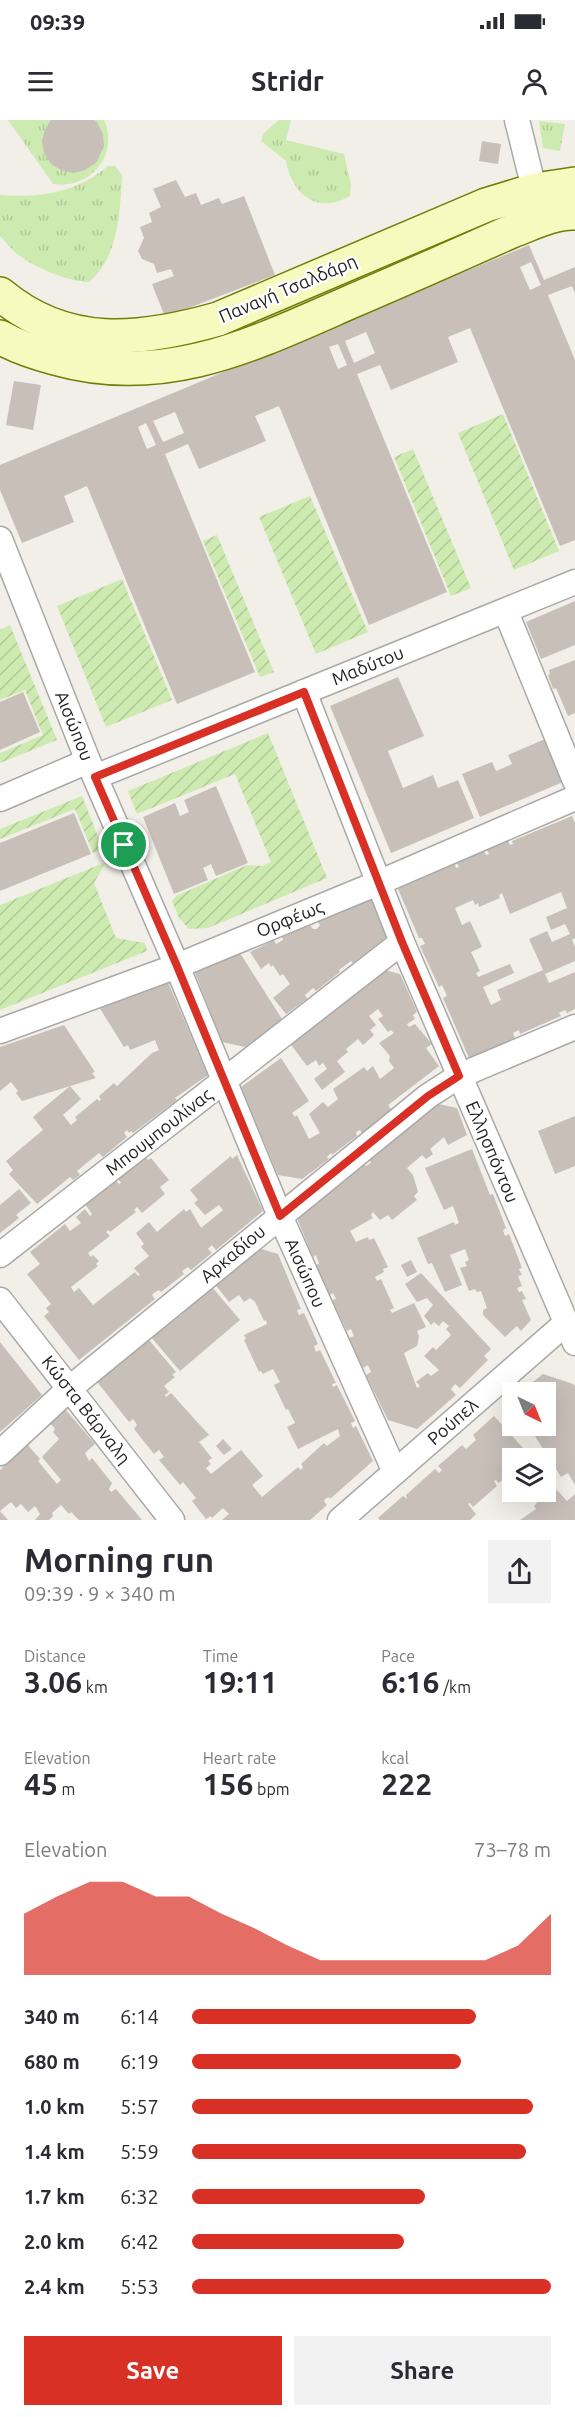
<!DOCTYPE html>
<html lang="en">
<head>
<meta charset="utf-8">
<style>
  :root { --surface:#fff; --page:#f2f2f3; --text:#2b2b33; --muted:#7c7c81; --accent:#d93025 }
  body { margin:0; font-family:Ubuntu,sans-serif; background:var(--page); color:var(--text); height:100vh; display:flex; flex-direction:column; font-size:22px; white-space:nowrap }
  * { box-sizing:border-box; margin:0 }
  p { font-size:20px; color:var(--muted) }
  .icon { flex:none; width:33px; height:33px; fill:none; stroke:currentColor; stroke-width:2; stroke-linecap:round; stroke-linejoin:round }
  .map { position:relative; height:1400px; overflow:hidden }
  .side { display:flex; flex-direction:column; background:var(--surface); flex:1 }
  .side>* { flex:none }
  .needle { width:39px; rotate:137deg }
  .buttons { position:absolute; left:502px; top:1262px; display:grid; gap:12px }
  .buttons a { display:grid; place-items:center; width:54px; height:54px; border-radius:0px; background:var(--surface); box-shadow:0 6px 24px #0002; font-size:30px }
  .pin { position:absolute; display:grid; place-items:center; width:51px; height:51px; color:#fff; margin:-26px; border:3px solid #fff; border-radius:50%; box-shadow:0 2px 6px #0007 }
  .round { display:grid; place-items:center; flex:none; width:63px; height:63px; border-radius:0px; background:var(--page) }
  .headline { display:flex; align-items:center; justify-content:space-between; height:102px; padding:0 24px }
  h1 { font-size:33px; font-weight:700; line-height:45px }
  .metrics { display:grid; grid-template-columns:repeat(3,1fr); gap:9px; height:102px; padding:6px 24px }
  .metrics div { display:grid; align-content:center }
  .metrics b { font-size:30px; font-weight:700 }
  .metrics small { font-size:16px; font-weight:400 }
  .metrics p { font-size:16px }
  .chart { height:168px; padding:12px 24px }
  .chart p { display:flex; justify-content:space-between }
  .chart svg { width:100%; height:108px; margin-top:6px; fill:var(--accent); opacity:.7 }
  .cta { display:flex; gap:12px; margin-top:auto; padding:12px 24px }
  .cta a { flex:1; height:69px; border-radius:0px; background:var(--accent); color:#fff; font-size:24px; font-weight:700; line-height:69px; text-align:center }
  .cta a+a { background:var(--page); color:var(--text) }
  ul { padding:0 24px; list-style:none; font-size:20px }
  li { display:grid; grid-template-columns:96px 72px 1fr; align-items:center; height:45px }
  li i { height:15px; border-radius:8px; background:var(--accent) }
  .status { display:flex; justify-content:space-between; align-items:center; height:42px; padding:0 30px; background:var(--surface); direction:ltr }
  .status svg { height:16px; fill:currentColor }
  header { display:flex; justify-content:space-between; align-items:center; height:78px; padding:0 24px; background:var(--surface); font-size:27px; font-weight:700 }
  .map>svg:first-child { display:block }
  .grass { fill:url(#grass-tufts) }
  .garden { fill:url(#garden-furrows) }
  .building { fill:#c7bfb8; fill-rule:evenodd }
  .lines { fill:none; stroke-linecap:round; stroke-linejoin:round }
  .minor-casing { stroke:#a9a9a9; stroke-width:27 }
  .secondary-casing { stroke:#707d05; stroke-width:36 }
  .minor { stroke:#fff; stroke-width:24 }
  .secondary { stroke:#f7fabf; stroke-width:33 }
  .route-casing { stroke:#fff; stroke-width:12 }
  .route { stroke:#d93025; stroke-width:8 }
  .labels { text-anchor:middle; stroke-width:5; stroke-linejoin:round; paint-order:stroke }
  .street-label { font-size:18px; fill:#222; stroke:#fff }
</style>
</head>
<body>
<div class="status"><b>09:39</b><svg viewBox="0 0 49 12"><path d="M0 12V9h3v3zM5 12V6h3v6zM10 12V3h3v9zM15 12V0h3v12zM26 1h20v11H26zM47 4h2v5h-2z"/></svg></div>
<header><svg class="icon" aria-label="menu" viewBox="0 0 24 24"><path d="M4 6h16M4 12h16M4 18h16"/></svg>Stridr<svg class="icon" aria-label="person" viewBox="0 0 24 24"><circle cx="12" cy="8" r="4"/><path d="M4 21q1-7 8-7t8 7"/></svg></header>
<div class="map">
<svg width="575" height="1400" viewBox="0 0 575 1400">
  <defs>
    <pattern id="grass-tufts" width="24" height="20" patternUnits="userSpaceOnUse" patternTransform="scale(1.5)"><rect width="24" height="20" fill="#cdebb0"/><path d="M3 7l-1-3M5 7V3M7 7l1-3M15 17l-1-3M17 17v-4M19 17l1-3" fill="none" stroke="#b0c997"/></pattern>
    <pattern id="garden-furrows" width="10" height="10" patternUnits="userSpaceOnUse" patternTransform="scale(1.5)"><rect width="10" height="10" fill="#cdebb0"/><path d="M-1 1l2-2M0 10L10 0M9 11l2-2" fill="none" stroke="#b0c997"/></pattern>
  </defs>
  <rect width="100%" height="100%" fill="#f2efe9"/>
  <!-- grass -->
  <g class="grass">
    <path d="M8,0H104C120,35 89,70 53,64Z"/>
    <path d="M279,0H291L286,20L344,34L351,64L350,76C318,95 292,75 286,41L261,21L264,13Z"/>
    <path d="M539,1L565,4L560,31L543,28Z"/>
    <path d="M108,46H115L122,55C120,92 119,137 89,162C66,161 36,148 17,134C11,129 5,121 0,116V75C40,78 76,73 108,46Z"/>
  </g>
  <!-- garden -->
  <g class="garden">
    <path d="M503,294L559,431L514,450L458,313Z"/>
    <path d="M413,329L471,468L451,476L394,337Z"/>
    <path d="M310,376L368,512L316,534L259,397Z"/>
    <path d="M217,415L274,552L260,557L203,421Z"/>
    <path d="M122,459L172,580L106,607L57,486Z"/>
    <path d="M10,505L57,620L0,643V633L43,615L25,570L0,580V510Z"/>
    <path d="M268,613L327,758L208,808L189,809L179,798L172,781L176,776L247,745L262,746L271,742L235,654L137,694L128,671Z"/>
    <path d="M82,676L103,729L93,733L75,689L0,719V709Z"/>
    <path d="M106,742L94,763L116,818L145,823L147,831L0,890V785Z"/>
  </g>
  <!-- building -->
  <g class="building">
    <path d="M51,0H94L97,2L103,14L104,26L96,43L85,50L73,53L61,50L51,44L44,33L42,21L45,9Z"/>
    <path d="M482,21L501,24L498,44L479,41Z"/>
    <path d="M176,60L185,77L196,73L201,85L219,78L222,84L244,76L275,155L165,197L152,164L174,156L171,149L157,153L154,144L142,139L138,131L144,118L140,107L152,102L149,93L161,87L153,69Z"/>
    <path d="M529,125L544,160L575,147V173L572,166L548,175L575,240V420L560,426L470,208L448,217L458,242L391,270L380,245L357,254L447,472L369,505L279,286L255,296L266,321L199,349L188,324L165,334L255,552L177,584L87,366L64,376L74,402L22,423L0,370V345ZM531,142L541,165L530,170L520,147ZM366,212L375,233L354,243L345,221ZM338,224L347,245L338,249L329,227ZM175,292L184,313L163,322L153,301ZM146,303L156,325L147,329L138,307Z"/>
    <path d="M14,261L41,265L33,310L6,305Z"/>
    <path d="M575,481V525L541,539L526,502Z"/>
    <path d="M575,540V593L568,596L556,568L553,569L548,555L550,554L549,550Z"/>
    <path d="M398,557L424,616L388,631L403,668L433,655L438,668L458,660L474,698L391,733L330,586Z"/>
    <path d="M23,572L40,612L0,630V582Z"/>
    <path d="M545,619L563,662L480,697L462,654L492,642L496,651L512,644L508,635Z"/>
    <path d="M216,666L248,743L216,756L211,744L203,748L208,760L174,774L143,697L175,683L180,696L189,692L184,680Z"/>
    <path d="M74,693L91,734L0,771V723Z"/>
    <path d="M572,696L575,703V818L572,820L575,827V841L545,854L549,863L575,852V889L567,893L565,890L559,893L561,896L520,914L519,910L513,913L515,918L469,938L443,878L447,876L442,865L439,867L420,826L425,824L422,818H419L398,769L455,744L456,748L459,747L457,743L484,731L486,735L489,734L487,730L508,721L510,725L513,724L512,721ZM561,772L567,788L546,797L551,810L565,804L570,814L552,822L547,811L529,819L543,850L497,870L501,880L491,885L483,867L514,853L510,844L478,857L476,853L480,851L471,832L482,827L470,801L462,805L455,788L473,780L475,785L478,783L479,787L500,778L499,775L502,773L510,794Z"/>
    <path d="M372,779L388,816L353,843L351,841L339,850L340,852L316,871L313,868L305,875L307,879L286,894L273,878L290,864L283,854L280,856L273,845L271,847L269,843L261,849L250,832L274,820L276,824L283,820L282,817L310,805L313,809H317L320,805L317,801Z"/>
    <path d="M238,830L282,899L245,927L222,922L194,850Z"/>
    <path d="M381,849L400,854L417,892L413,895L415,899L407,904L409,907L415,904L432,924L426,928L439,946L392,982L388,985L392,991L362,1014L360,1010L356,1012L357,1016L332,1035L331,1033L327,1037L329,1039L302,1059L278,1055L241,967L281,938L309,981L292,993L295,997L297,995L309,1019L320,1013L309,994L323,982L328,987L338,979L333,969L364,947L367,951L373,946L380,959L394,948L389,941L390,936L379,923L394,913L391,910L388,912L378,899L383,896L378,889L369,896L376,905L370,910L374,915L363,925L358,919L346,929L348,932L337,941L345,952L322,970L314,959L327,949L323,943L319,946L316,940L307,946L289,922L343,878L346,881L358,873L356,870Z"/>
    <path d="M167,860L208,955L175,978L177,980L133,1013L131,1011L129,1013L127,1010L124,1013L127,1017L103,1037L99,1033L77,1051L80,1055L73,1060L70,1057L37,1084L9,1054L13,1050L6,1041L43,1010L33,997L70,966L81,979L63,995L71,1005L77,1000L75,997L97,979L99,981L101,980L99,976L114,963L117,966L152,933L159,930L155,920L130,930L128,925L124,927L99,887Z"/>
    <path d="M64,905L95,952L92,953L96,958L22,981L16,973L18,971L11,962L0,971V927Z"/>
    <path d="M434,983L457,988L467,1015L448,1025L444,1017L430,1029L433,1034L426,1039L422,1035L407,1048L413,1055L418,1072L414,1076L417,1080L392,1100L388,1095L380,1100L373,1092L371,1095L373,1098L350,1111L356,1122L368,1117L369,1120L374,1118L388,1147L383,1149L384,1152L375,1157L377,1161L381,1159L394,1188L390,1190L392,1193L414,1183L426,1207L417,1211L419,1216L417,1226L404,1233L417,1268L420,1266L416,1262L428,1253L431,1256L439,1250L424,1236L433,1227L436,1230L451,1215L446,1209L449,1206L443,1201L439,1206L434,1202L431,1205L424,1196L433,1185L427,1178L417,1182L405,1164L421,1153L491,1229L484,1236L488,1240L460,1268L455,1264L451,1269L456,1275L417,1309L388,1300L366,1255L371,1252L368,1245L363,1248L349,1218L354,1216L351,1209L347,1211L332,1180L336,1179L333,1173L330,1175L316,1145L319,1144L316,1135L313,1137L298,1101V1096L341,1059L344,1062L347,1059L345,1057L363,1042L366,1046L369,1044L371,1042L366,1037L381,1025L384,1029L391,1023L389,1019Z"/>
    <path d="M575,996V1046L555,1054L538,1011Z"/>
    <path d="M472,1029L490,1075L493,1074L506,1108L503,1110L505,1116L509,1114L522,1148L519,1149L522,1155L518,1156L522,1166L517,1168L519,1172L522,1171L526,1179L522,1180L531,1200L521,1211L517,1206L505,1217L483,1195V1190L487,1188L481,1171L477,1172L475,1169L469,1171L460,1148L467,1146L465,1142L469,1140L465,1129L450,1135L462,1165L445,1172L432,1143L428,1144L417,1118L454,1102L455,1105L459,1103L453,1086L444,1090L425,1048Z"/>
    <path d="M143,1034L148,1040L151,1038L169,1060L160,1067L165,1074L142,1093L137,1087L134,1090L136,1092L110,1112L109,1110L106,1112L110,1116L88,1133L91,1137L93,1135L99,1141L96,1144L98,1146L71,1167L74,1172L79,1168L93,1185L135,1152L138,1156L140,1155L134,1148L149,1136L141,1127L144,1124L136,1113L149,1102L157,1112L184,1089L186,1092L190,1089L201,1108L223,1090L219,1085L205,1095L194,1083L198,1080L190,1070L231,1036L232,1039L237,1035L263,1091L216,1130L212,1125L208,1129L212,1133L191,1150L188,1147L182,1151L184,1154L161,1172L159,1170L154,1173L152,1175L155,1179L79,1240L44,1196L49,1192L46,1188L51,1184L27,1154L40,1144L30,1132L65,1104L70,1111L81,1103L76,1097L85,1089L90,1096L92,1094L85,1084L115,1060L119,1064L121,1063L116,1056Z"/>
    <path d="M19,1069L31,1083L16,1095L19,1098L0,1113V1085Z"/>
    <path d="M255,1127L278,1134L301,1189L297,1190L299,1195L304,1193L318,1224L314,1226L316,1232L320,1230L336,1263L332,1264L333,1267L337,1265L355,1301L351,1303L353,1308L356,1306L373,1341L330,1379L329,1377L325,1379L324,1381L327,1385L310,1400H222L229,1394L223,1388L212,1398L211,1396L206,1399L192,1381L196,1378L183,1362L180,1365L159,1340L164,1337L159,1330L154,1334L134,1309L137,1305L136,1303L133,1299L129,1302L94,1258L143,1220L146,1223L149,1220L176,1252L172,1255L175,1257L164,1266L169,1272L165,1275L166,1277L171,1273L209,1315L199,1322L212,1338L208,1341L211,1344L206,1348L211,1354L241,1330L263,1356L252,1365L262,1377L298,1347L301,1350L303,1347L301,1344L324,1323L327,1326L340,1316L338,1309L298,1329L287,1307L295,1303L288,1289L286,1290L274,1265L280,1262L273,1249L263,1254L261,1251L259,1252L244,1220L246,1219L244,1215L267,1204L266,1200L264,1201L255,1182L250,1178L244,1182L239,1175L229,1182L213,1162Z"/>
    <path d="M411,1140L417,1152L407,1157L401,1145Z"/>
    <path d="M211,1166L240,1200L180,1251L151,1217L175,1191L180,1196Z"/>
    <path d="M0,1222L42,1275L0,1312Z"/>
    <path d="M543,1254L573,1264L575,1266V1365L568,1353L561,1357L528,1305H546V1272H520Z"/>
    <path d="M65,1289L95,1324L85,1333L89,1341L92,1338L112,1363L109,1369L111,1372L116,1369L142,1400H79L71,1392L69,1394L61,1385L52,1393L53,1396L49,1400H35L40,1394L35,1386L28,1392L21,1384L16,1388L11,1382L0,1391L8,1400H0V1350L27,1324L40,1339L38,1341L57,1364L61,1360L42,1337L59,1319L53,1312L55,1309L50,1303Z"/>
    <path d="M494,1296L523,1328L515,1336L517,1338H513V1350L499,1363L496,1360L494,1361L497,1366L473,1387L470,1383L468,1384L476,1394L470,1400H380L378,1398L403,1376L407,1379L406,1375L435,1349L439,1353L442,1350L438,1346L462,1325L466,1329L476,1320L473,1315Z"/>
    <path d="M223,1319L232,1329L224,1335L216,1326Z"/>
    <path d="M550,1368L554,1372L557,1370L567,1381L575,1374V1400H520L536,1389L534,1386Z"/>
  </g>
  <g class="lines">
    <defs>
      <g id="minor">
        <path d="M517,0L538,85"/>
        <path d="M0,419L88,641L177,846L280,1096L395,1352"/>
        <path d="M506,492L575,661"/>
        <path d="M304,572L402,822L575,1223"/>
        <path d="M95,657L575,462"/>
        <path d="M0,679L88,641"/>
        <path d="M0,911L177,846L378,763L575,678"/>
        <path d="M0,1135L402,822"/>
        <path d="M0,1180L172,1400"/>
        <path d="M0,1333L70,1268L428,976L459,956L575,907"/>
        <path d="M340,1400L566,1203"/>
      </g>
      <g id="secondary">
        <path d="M0,174C67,230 140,221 218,199L486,85L535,70L575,64"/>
        <path d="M0,217C17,227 36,233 55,238C164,269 252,225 350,182C404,159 458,135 512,111C531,104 554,92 575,93"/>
      </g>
    </defs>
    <!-- minor casing -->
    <use href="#minor" class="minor-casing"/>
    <!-- secondary casing -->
    <use href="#secondary" class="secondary-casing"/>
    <!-- minor -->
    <use href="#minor" class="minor"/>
    <!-- secondary -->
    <use href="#secondary" class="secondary"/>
  </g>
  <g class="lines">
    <defs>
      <path id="route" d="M304,572L402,822L459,956L428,976L280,1096L177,846L95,657Z"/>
    </defs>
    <!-- route casing -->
    <use href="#route" class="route-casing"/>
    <!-- route -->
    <use href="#route" class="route"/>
  </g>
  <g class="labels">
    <!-- street labels -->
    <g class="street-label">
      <text transform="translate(288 169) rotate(-23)" y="6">Παναγή Τσαλδάρη</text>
      <text transform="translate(368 546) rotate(-22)" y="6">Μαδύτου</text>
      <text transform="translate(74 606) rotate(68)" y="6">Αισώπου</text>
      <text transform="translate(290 799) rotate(-22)" y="6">Ορφέως</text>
      <text transform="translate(159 1012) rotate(-38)" y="6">Μπουμπουλίνας</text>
      <text transform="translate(492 1032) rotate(67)" y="6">Ελλησπόντου</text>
      <text transform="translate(233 1134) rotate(-40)" y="6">Αρκαδίου</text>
      <text transform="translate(305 1153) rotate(66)" y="6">Αισώπου</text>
      <text transform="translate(86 1290) rotate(52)" y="6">Κώστα Βάρναλη</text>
      <text transform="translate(453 1302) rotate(-41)" y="6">Ρούπελ</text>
    </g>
  </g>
</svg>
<div class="buttons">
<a><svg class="needle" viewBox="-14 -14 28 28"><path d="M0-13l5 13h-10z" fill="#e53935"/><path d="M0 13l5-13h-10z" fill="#7c7c81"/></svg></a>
<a><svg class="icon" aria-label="layers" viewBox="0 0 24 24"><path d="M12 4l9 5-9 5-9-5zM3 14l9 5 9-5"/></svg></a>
</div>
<div class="pin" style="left:124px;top:725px;background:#1e9e55"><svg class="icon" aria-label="arrive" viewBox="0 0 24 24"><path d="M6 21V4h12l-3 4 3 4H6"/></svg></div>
</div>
<section class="side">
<div class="headline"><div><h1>Morning run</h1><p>09:39 · 9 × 340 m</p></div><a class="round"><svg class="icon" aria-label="share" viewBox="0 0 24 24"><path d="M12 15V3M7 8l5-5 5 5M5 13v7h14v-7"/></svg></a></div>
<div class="metrics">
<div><p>Distance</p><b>3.06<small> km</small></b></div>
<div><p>Time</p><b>19:11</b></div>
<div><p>Pace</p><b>6:16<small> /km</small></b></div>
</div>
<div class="metrics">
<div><p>Elevation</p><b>45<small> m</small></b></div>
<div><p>Heart rate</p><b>156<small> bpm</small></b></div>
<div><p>kcal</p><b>222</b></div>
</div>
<div class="chart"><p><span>Elevation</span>73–78 m</p>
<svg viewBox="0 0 160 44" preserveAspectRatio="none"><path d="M0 44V19L10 12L20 6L30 6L40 12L50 12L60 19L70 25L80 32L90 38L100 38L110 38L120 38L130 38L140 38L150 32L160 19V44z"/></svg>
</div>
<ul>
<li><b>340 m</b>6:14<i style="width:79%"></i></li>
<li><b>680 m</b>6:19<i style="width:75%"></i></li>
<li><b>1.0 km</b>5:57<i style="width:95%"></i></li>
<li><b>1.4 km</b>5:59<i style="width:93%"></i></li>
<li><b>1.7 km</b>6:32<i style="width:65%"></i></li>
<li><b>2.0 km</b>6:42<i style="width:59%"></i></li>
<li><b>2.4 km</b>5:53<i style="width:100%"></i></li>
</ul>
<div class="cta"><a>Save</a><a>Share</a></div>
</section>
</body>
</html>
